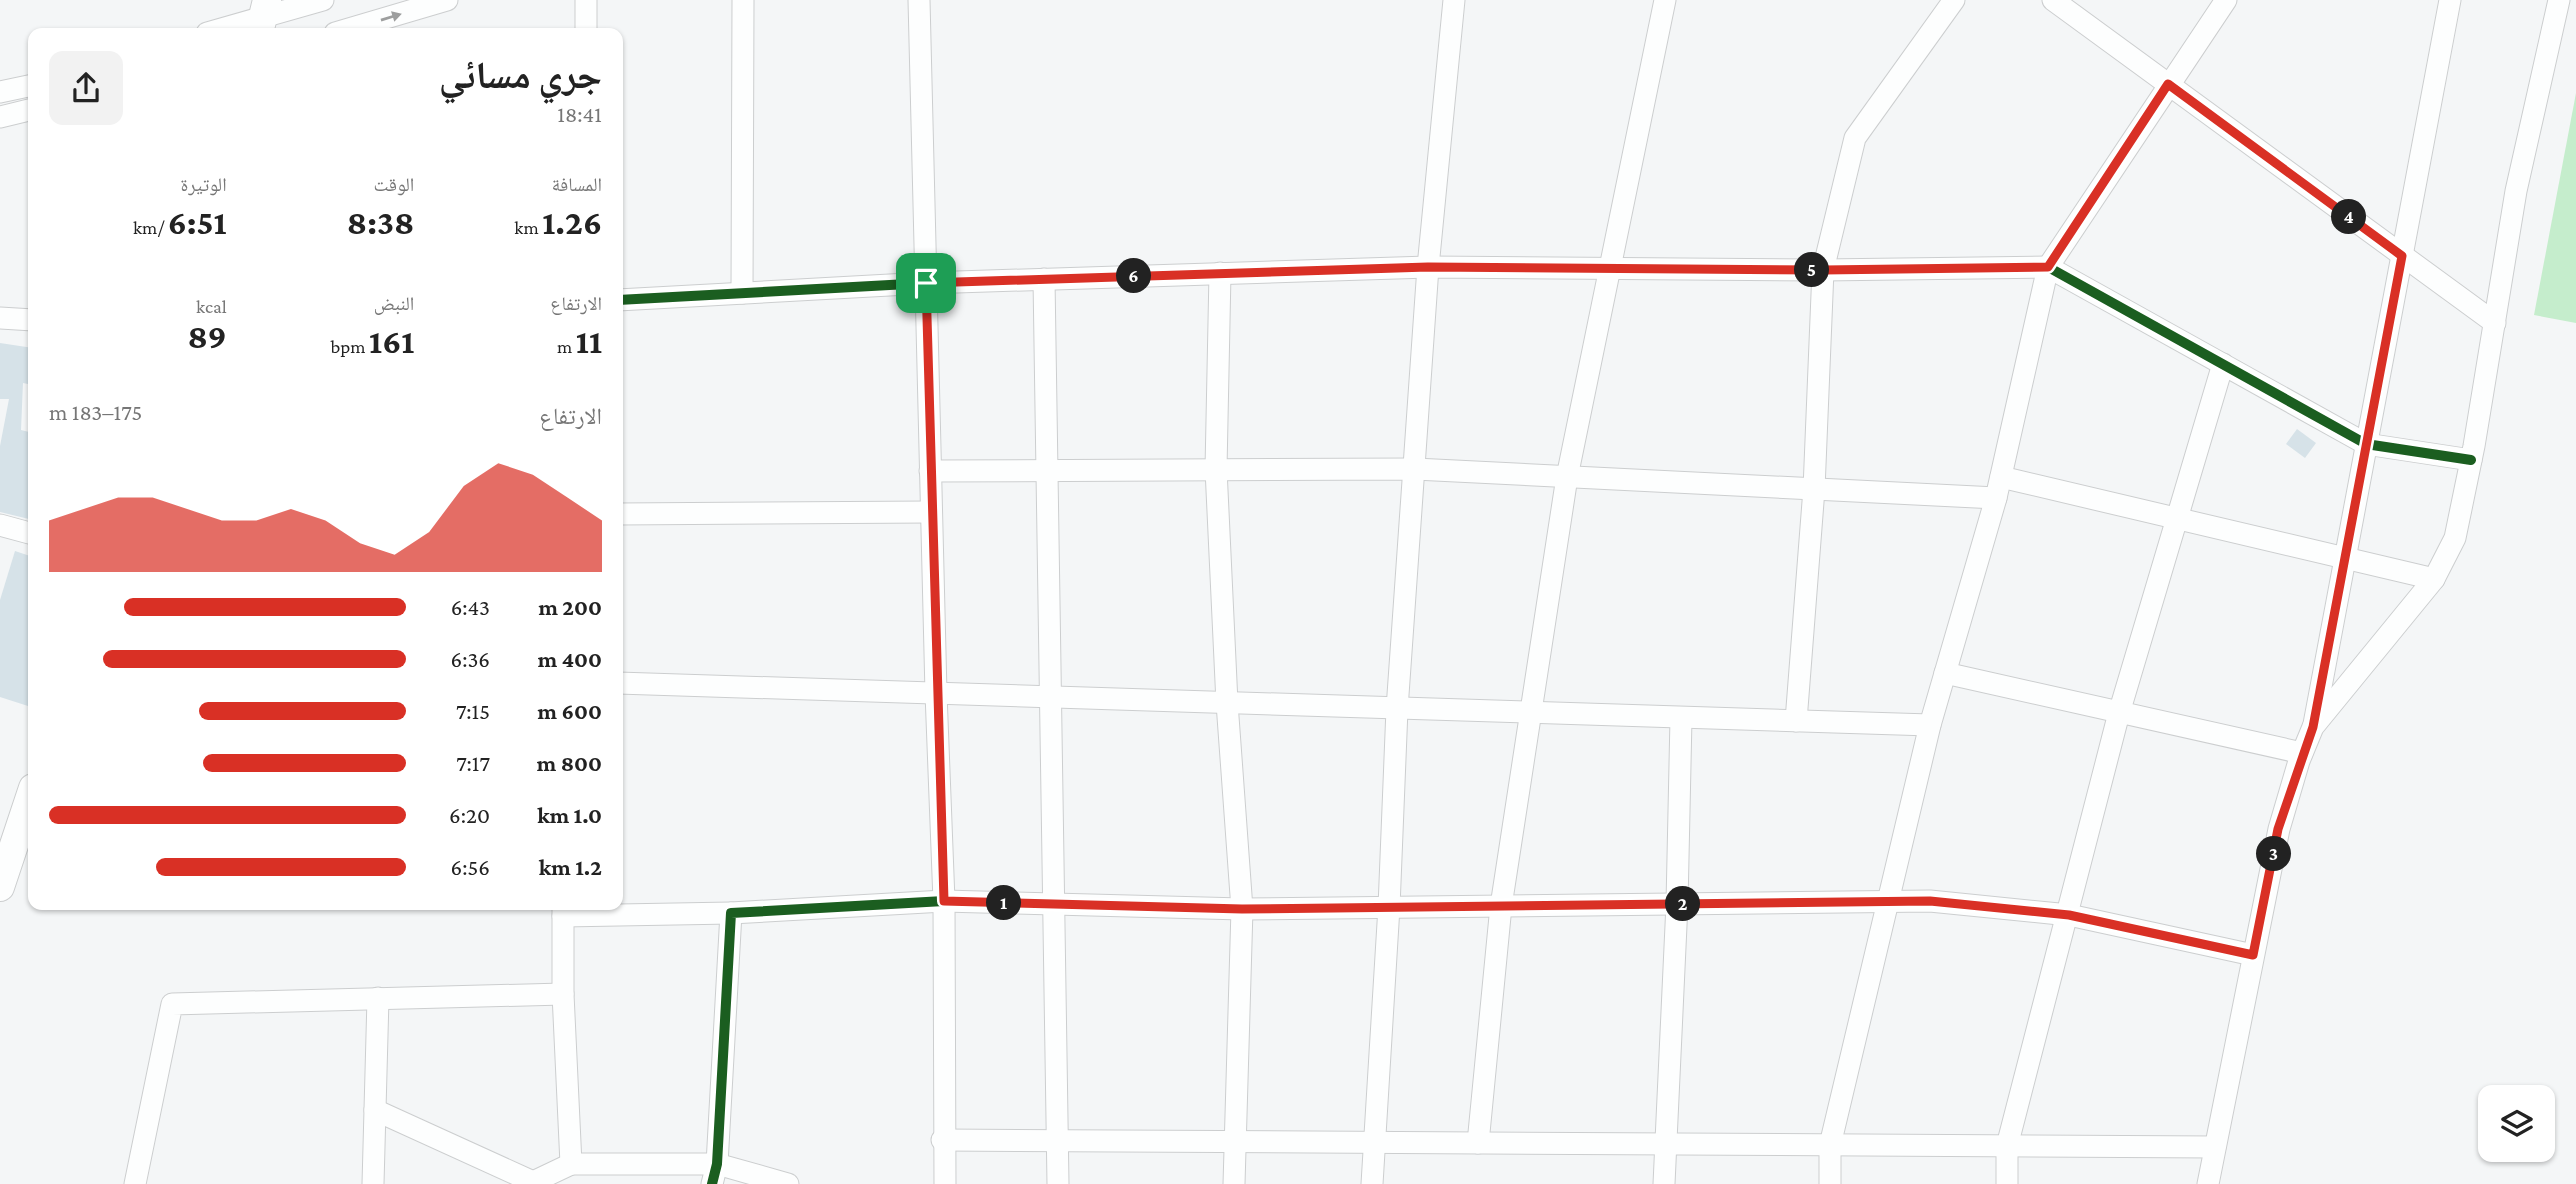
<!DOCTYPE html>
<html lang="ar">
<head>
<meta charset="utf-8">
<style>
  :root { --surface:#fff; --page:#f2f2f2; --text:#222; --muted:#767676; --accent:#d93025 }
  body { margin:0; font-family:"Crimson Pro","Noto Naskh Arabic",serif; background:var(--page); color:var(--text); direction:rtl; height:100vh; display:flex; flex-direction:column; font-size:26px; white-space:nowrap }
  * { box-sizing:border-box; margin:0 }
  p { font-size:23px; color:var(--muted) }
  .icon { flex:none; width:38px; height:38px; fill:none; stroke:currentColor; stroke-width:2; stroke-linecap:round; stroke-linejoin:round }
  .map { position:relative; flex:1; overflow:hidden; direction:ltr }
  .side { position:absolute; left:28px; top:28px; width:595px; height:882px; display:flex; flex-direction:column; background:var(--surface); border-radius:14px; box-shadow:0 2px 5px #0004; direction:rtl }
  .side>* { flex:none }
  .buttons { position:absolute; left:2478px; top:1085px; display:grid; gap:14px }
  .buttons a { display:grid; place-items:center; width:77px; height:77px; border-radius:14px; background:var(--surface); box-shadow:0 2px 5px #0004; font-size:35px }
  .pin { position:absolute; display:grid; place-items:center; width:60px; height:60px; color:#fff; margin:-30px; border-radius:14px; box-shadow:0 4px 10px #0006 }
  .km { position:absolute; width:35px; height:35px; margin:-18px; border-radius:50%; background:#222; color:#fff; font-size:19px; line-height:35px; text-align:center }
  .round { display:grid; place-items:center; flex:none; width:74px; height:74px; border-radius:14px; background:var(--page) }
  .overview { display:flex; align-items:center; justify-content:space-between; height:119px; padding:0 21px }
  h1 { font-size:38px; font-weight:700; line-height:52px }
  .figures { display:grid; grid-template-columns:repeat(3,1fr); gap:10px; height:119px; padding:7px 21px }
  .figures div { display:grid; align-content:center }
  .figures b { font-size:35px; font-weight:700 }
  .figures small { font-size:19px; font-weight:400 }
  .figures p { font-size:19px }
  .chart { height:196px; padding:14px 21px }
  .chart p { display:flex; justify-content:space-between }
  .chart svg { width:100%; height:126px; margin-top:7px; fill:var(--accent); opacity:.7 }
  ul { padding:0 21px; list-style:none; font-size:23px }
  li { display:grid; grid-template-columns:112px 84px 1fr; align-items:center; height:52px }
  li i { height:18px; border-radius:9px; background:var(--accent) }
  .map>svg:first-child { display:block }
  .green { fill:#c5edcc }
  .building { fill:#d6e2e8 }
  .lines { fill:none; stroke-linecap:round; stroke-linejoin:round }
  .minor-casing { stroke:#cccecf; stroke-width:23 }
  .major-casing { stroke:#cccecf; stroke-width:30 }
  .minor { stroke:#fdfefe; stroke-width:21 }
  .major { stroke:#fdfefe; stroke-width:28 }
  .cycleway-casing { stroke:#fff; stroke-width:15 }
  .cycleway { stroke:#1b5e20; stroke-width:10 }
  .oneway { fill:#9d9e9e }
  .route-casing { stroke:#fff; stroke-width:14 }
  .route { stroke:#d93025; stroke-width:9 }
</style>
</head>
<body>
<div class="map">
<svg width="2576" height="1184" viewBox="0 0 2576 1184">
  <rect width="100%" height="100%" fill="#f4f6f7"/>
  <!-- green -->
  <path class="green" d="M2576,93V323L2534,315Z"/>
  <!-- building -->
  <g class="building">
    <path d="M0,343L33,348V385L23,383L21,430L33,433V520L0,512V446L9,399H0Z"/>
    <path d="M2297,429L2316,443L2305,458L2286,444Z"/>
    <path d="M15,551L33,557V690L28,706L0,697V600Z"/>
  </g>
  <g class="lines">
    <defs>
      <g id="minor">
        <path d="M586,0V33"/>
        <path d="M919,0L936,693L944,901L945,1184"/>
        <path d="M2053,0L2495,323"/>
        <path d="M207,33L323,0"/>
        <path d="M335,33L447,0"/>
        <path d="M0,92L33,85"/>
        <path d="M0,117L33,109"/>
        <path d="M1220,273L1216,469L1227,703L1242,909L1234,1184"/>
        <path d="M1044,279L1058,1184"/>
        <path d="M742,293L743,0"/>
        <path d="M618,300L926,283L1428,267L1823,270L2048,267L2366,444L2471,460"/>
        <path d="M0,318L33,320"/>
        <path d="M930,471L1415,469L1996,498"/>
        <path d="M2001,477L2434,579"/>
        <path d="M618,514L931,512"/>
        <path d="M0,525L33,534"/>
        <path d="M1945,673L2302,753"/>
        <path d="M618,683L1930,725"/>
        <path d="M1796,721L1814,489L1823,270L1855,138L1954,0"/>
        <path d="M2314,724L2450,0"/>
        <path d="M563,905V994L571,1164H717L788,1184"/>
        <path d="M563,916L731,913"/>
        <path d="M375,1110L531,1181"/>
        <path d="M942,1140L2215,1147"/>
        <path d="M1478,1143L1501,906L1567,477L1665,0"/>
        <path d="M135,1184L172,1004L563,994"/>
        <path d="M373,1184L378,998"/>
        <path d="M529,1184L571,1164"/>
        <path d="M712,1184L717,1164L731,913L944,901L1242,909L1930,901L2069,915L2253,955"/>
        <path d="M1372,1184L1389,907L1397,709L1428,267L1454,0"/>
        <path d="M1664,1184L1677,904L1681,718"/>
        <path d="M1830,1184V1145L1930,725L1996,498L2048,267L2226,0"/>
        <path d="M2007,1184V1146L2119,713L2223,364"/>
        <path d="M2208,1184L2279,829L2299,761L2313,727L2434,579L2455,538L2474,446L2516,191L2559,0"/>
      </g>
      <g id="major">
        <path d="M259,33L267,0"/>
        <path d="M0,887L33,788"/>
      </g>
    </defs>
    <!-- minor casing -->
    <use href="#minor" class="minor-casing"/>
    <!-- major casing -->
    <use href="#major" class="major-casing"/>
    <!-- minor -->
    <use href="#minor" class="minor"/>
    <!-- major -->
    <use href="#major" class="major"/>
    <defs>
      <g id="cycleway">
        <path d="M618,300L926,283L1428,267L1823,270L2048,267L2366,444L2471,460"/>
        <path d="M712,1184L717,1164L731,913L944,901L1242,909L1930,901L2069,915L2253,955"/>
      </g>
    </defs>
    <!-- cycleway casing -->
    <use href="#cycleway" class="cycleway-casing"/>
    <!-- cycleway -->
    <use href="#cycleway" class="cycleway"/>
  </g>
  <!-- one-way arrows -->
  <defs><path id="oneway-solid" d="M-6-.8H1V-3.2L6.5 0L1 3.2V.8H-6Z" transform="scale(1.75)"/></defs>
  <use class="oneway" href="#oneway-solid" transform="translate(391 17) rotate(-17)"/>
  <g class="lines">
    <defs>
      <path id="route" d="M2168,84L2402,256L2313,727L2278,829L2253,955L2069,915L1930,901L1242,909L944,901L926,283L1428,267L1823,270L2048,267Z"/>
    </defs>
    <!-- route casing -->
    <use href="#route" class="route-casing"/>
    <!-- route -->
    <use href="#route" class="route"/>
  </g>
</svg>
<div class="buttons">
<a><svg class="icon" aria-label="layers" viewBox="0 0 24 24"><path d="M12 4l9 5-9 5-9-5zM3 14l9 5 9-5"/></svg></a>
</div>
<div class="pin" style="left:926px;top:283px;background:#1e9e55"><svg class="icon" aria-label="arrive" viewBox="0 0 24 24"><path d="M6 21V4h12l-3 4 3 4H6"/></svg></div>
<b class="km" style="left:1004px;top:903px">1</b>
<b class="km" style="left:1683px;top:904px">2</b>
<b class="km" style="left:2274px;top:854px">3</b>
<b class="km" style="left:2349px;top:217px">4</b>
<b class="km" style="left:1812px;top:270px">5</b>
<b class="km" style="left:1134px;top:276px">6</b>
<section class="side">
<div class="overview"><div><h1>جري مسائي</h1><p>18:41</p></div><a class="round"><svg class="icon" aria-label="share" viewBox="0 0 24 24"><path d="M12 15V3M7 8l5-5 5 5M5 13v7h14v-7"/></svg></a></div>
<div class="figures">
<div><p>المسافة</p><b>1.26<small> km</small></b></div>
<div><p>الوقت</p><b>8:38</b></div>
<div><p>الوتيرة</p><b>6:51<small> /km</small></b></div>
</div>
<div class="figures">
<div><p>الارتفاع</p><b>11<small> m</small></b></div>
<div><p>النبض</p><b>161<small> bpm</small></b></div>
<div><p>kcal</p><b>89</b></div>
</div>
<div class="chart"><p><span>الارتفاع</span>175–183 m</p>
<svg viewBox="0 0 160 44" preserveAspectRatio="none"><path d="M0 44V26L10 22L20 18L30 18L40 22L50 26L60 26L70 22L80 26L90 34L100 38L110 30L120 14L130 6L140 10L150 18L160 26V44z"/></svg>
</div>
<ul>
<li><b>200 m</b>6:43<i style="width:79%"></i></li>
<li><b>400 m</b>6:36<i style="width:85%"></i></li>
<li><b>600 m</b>7:15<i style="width:58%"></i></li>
<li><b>800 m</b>7:17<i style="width:57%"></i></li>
<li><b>1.0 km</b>6:20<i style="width:100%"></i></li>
<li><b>1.2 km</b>6:56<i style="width:70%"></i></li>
</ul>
</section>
</div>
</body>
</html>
